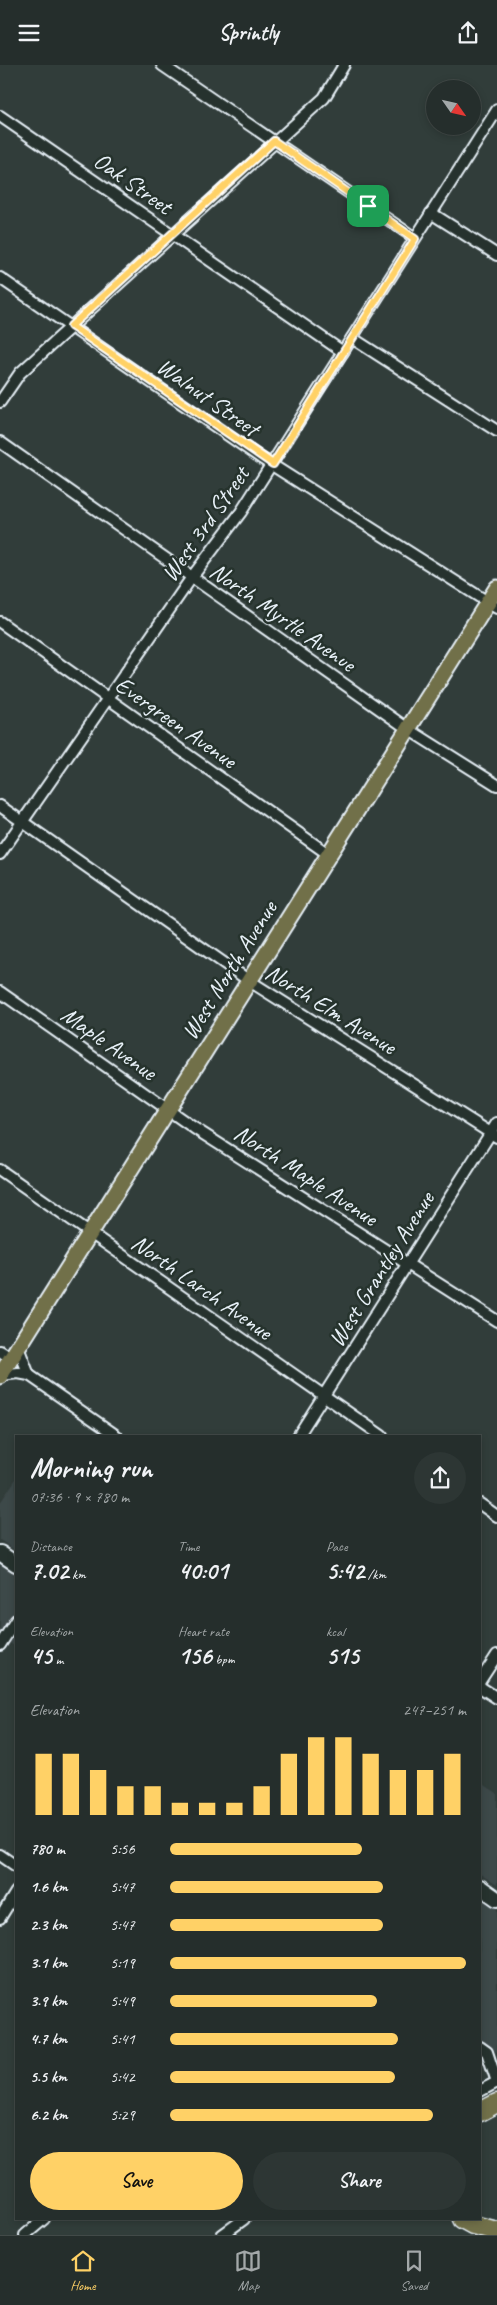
<!DOCTYPE html>
<html lang="en">
<head>
<meta charset="utf-8">
<style>
  :root { --surface:#252e2c; --page:#2d3634; --text:#f1f3f6; --muted:#a3a8a9; --line:#424a48; --accent:#ffd166 }
  body { margin:0; font-family:Caveat,sans-serif; background:var(--page); color:var(--text); height:100vh; display:flex; flex-direction:column; font-size:19px; white-space:nowrap }
  * { box-sizing:border-box; margin:0 }
  p { font-size:16px; color:var(--muted) }
  .icon { flex:none; width:28px; height:28px; fill:none; stroke:currentColor; stroke-width:2; stroke-linecap:round; stroke-linejoin:round }
  .map { position:relative; flex:1; overflow:hidden }
  .side { position:absolute; left:15px; top:1370px; width:466px; height:785px; display:flex; flex-direction:column; background:var(--surface); border-radius:0px; box-shadow:0 2px 8px #0003,0 0 0 1px var(--line) }
  .side>* { flex:none }
  .needle { width:32px; rotate:124deg }
  .tools { position:absolute; left:426px; top:15px; display:grid; gap:10px }
  .tools a { display:grid; place-items:center; width:55px; height:55px; border-radius:50%; background:var(--surface); box-shadow:0 2px 8px #0003,0 0 0 1px var(--line); font-size:25px }
  .pin { position:absolute; display:grid; place-items:center; width:42px; height:42px; color:#fff; margin:-21px; border-radius:10px; box-shadow:0 2px 8px #0006 }
  .round { display:grid; place-items:center; flex:none; width:52px; height:52px; border-radius:26px; background:var(--page) }
  .summary { display:flex; align-items:center; justify-content:space-between; height:85px; padding:0 15px }
  h1 { font-size:28px; font-weight:600; line-height:38px }
  .figures { display:grid; grid-template-columns:repeat(3,1fr); gap:8px; height:85px; padding:5px 15px }
  .figures div { display:grid; align-content:center }
  .figures b { font-size:25px; font-weight:600 }
  .figures small { font-size:14px; font-weight:400 }
  .figures p { font-size:14px }
  .chart { height:140px; padding:10px 15px }
  .chart p { display:flex; justify-content:space-between }
  .chart svg { width:100%; height:90px; margin-top:5px; stroke:var(--accent); stroke-width:6 }
  .action { display:flex; gap:10px; margin-top:auto; padding:10px 15px }
  .action a { flex:1; height:58px; border-radius:30px; background:var(--accent); color:#111; font-size:20px; font-weight:600; line-height:58px; text-align:center }
  .action a+a { background:var(--page); color:var(--text) }
  ul { padding:0 15px; list-style:none; font-size:16px }
  li { display:grid; grid-template-columns:80px 60px 1fr; align-items:center; height:38px }
  li i { height:12px; border-radius:6px; background:var(--accent) }
  header { display:flex; justify-content:space-between; align-items:center; height:65px; padding:0 15px; background:var(--surface); font-size:22px; font-weight:600 }
  .dock { display:flex; justify-content:space-around; align-items:center; height:70px; border-top:1px solid var(--line); background:var(--surface); font-size:14px; color:var(--muted) }
  .dock a { display:grid; justify-items:center; gap:2px }
  .dock .current { color:var(--accent) }
  .map>svg:first-child { display:block }
  .built { fill:#3e484a }
  .lines { fill:none; stroke-linecap:round; stroke-linejoin:round }
  .minor-casing { stroke:#e8f1f8; stroke-width:14 }
  .secondary-casing { stroke:#e8f1f8; stroke-width:18 }
  .primary-casing { stroke:#e8f1f8; stroke-width:19 }
  .motorway-casing { stroke:#e8f1f8; stroke-width:21 }
  .minor { stroke:#26332d; stroke-width:10 }
  .secondary { stroke:#26332d; stroke-width:14 }
  .primary { stroke:#716f4a; stroke-width:15 }
  .motorway { stroke:#716f4a; stroke-width:18 }
  .route-casing { stroke:#fff; stroke-width:10 }
  .route { stroke:#ffd166; stroke-width:6 }
  .labels { text-anchor:middle; stroke-width:5; stroke-linejoin:round; paint-order:stroke }
  .street-label { font-size:24px; fill:#e8f1f8; stroke:#26332d }
</style>
</head>
<body>
<header><svg class="icon" aria-label="menu" viewBox="0 0 24 24"><path d="M4 6h16M4 12h16M4 18h16"/></svg>Sprintly<svg class="icon" aria-label="share" viewBox="0 0 24 24"><path d="M12 15V3M7 8l5-5 5 5M5 13v7h14v-7"/></svg></header>
<div class="map">
<svg width="497" height="2170" viewBox="0 0 497 2170">
  <rect width="100%" height="100%" fill="#313d3a"/>
  <filter id="ink" filterUnits="userSpaceOnUse"><feTurbulence type="fractalNoise" baseFrequency=".02" numOctaves="2"/><feDisplacementMap in="SourceGraphic" scale="10" xChannelSelector="R" yChannelSelector="G"/><feConvolveMatrix kernelMatrix="1 2 1 2 8 2 1 2 1" color-interpolation-filters="sRGB"/></filter>
  <g filter="url(#ink)">
    <!-- built -->
    <g class="built">
      <path d="M16,1414V1486L0,1475V1438Z"/>
      <path d="M0,1498L16,1509V1582L0,1571Z"/>
      <path d="M480,1717L497,1728V1820L480,1809Z"/>
      <path d="M480,1832L497,1844V1987L480,1975Z"/>
    </g>
    <g class="lines">
      <defs>
        <g id="minor">
          <path d="M162,0L415,173"/>
          <path d="M0,51L343,287"/>
          <path d="M431,148L497,190"/>
          <path d="M0,213L261,393L497,543"/>
          <path d="M352,273L497,366"/>
          <path d="M0,337L20,308L324,33L344,0"/>
          <path d="M0,377L408,664L497,720"/>
          <path d="M0,557L328,789"/>
          <path d="M0,741L248,915L497,1072"/>
          <path d="M0,789L192,512L241,447L497,45"/>
          <path d="M0,927L194,1063L497,1256"/>
          <path d="M0,1105L382,1371"/>
          <path d="M18,1282L29,1310"/>
          <path d="M0,1286L11,1293"/>
          <path d="M1,1310L18,1308L29,1310L117,1371"/>
          <path d="M298,1371L497,1058"/>
          <path d="M480,1439L497,1451"/>
          <path d="M0,1580L16,1555"/>
          <path d="M480,1616L497,1590"/>
          <path d="M480,1622L497,1633"/>
          <path d="M0,1790L16,1801"/>
          <path d="M0,1853L16,1827"/>
          <path d="M480,1982L487,1987L497,2017"/>
          <path d="M480,2026L497,2017"/>
          <path d="M25,2170L44,2154"/>
          <path d="M222,2170L244,2154"/>
        </g>
        <g id="secondary">
          <path d="M0,1488L16,1499"/>
          <path d="M480,1822L497,1834"/>
        </g>
        <path id="primary" d="M0,1311L497,523"/>
        <g id="motorway">
          <path d="M480,2047L497,2038"/>
          <path d="M462,2154L473,2160L497,2166"/>
        </g>
      </defs>
      <!-- minor casing -->
      <use href="#minor" class="minor-casing"/>
      <!-- secondary casing -->
      <use href="#secondary" class="secondary-casing"/>
      <!-- primary casing -->
      <use href="#primary" class="primary-casing"/>
      <!-- motorway casing -->
      <use href="#motorway" class="motorway-casing"/>
      <!-- minor -->
      <use href="#minor" class="minor"/>
      <!-- secondary -->
      <use href="#secondary" class="secondary"/>
      <!-- primary -->
      <use href="#primary" class="primary"/>
      <!-- motorway -->
      <use href="#motorway" class="motorway"/>
    </g>
  </g>
  <g class="lines" filter="url(#ink)">
    <defs>
      <path id="route" d="M274,76L415,174L273,399L71,261Z"/>
    </defs>
    <!-- route casing -->
    <use href="#route" class="route-casing"/>
    <!-- route -->
    <use href="#route" class="route"/>
  </g>
  <g class="labels">
    <!-- street labels -->
    <g class="street-label">
      <text transform="translate(133 118) rotate(35)" y="8">Oak Street</text>
      <text transform="translate(208 332) rotate(35)" y="8">Walnut Street</text>
      <text transform="translate(205 459) rotate(-55)" y="8">West 3rd Street</text>
      <text transform="translate(283 552) rotate(35)" y="8">North Myrtle Avenue</text>
      <text transform="translate(176 657) rotate(35)" y="8">Evergreen Avenue</text>
      <text transform="translate(229 905) rotate(-58)" y="8">West North Avenue</text>
      <text transform="translate(331 944) rotate(32)" y="8">North Elm Avenue</text>
      <text transform="translate(109 978) rotate(35)" y="8">Maple Avenue</text>
      <text transform="translate(306 1110) rotate(33)" y="8">North Maple Avenue</text>
      <text transform="translate(381 1204) rotate(-58)" y="8">West Grantley Avenue</text>
      <text transform="translate(202 1222) rotate(35)" y="8">North Larch Avenue</text>
    </g>
  </g>
</svg>
<div class="tools">
<a><svg class="needle" viewBox="-14 -14 28 28"><path d="M0-13l5 13h-10z" fill="#e53935"/><path d="M0 13l5-13h-10z" fill="#a3a8a9"/></svg></a>
</div>
<div class="pin" style="left:368px;top:141px;background:#1e9e55"><svg class="icon" aria-label="arrive" viewBox="0 0 24 24"><path d="M6 21V4h12l-3 4 3 4H6"/></svg></div>
<section class="side">
<div class="summary"><div><h1>Morning run</h1><p>07:36 · 9 × 780 m</p></div><a class="round"><svg class="icon" aria-label="share" viewBox="0 0 24 24"><path d="M12 15V3M7 8l5-5 5 5M5 13v7h14v-7"/></svg></a></div>
<div class="figures">
<div><p>Distance</p><b>7.02<small> km</small></b></div>
<div><p>Time</p><b>40:01</b></div>
<div><p>Pace</p><b>5:42<small> /km</small></b></div>
</div>
<div class="figures">
<div><p>Elevation</p><b>45<small> m</small></b></div>
<div><p>Heart rate</p><b>156<small> bpm</small></b></div>
<div><p>kcal</p><b>515</b></div>
</div>
<div class="chart"><p><span>Elevation</span>247–251 m</p>
<svg viewBox="0 0 160 44" preserveAspectRatio="none"><path d="M5 44V14M15 44V14M25 44V22M35 44V30M45 44V30M55 44V38M65 44V38M75 44V38M85 44V30M95 44V14M105 44V6M115 44V6M125 44V14M135 44V22M145 44V22M155 44V14"/></svg>
</div>
<ul>
<li><b>780 m</b>5:56<i style="width:65%"></i></li>
<li><b>1.6 km</b>5:47<i style="width:72%"></i></li>
<li><b>2.3 km</b>5:47<i style="width:72%"></i></li>
<li><b>3.1 km</b>5:19<i style="width:100%"></i></li>
<li><b>3.9 km</b>5:49<i style="width:70%"></i></li>
<li><b>4.7 km</b>5:41<i style="width:77%"></i></li>
<li><b>5.5 km</b>5:42<i style="width:76%"></i></li>
<li><b>6.2 km</b>5:29<i style="width:89%"></i></li>
</ul>
<div class="action"><a>Save</a><a>Share</a></div>
</section>
</div>
<nav class="dock">
<a class="current"><svg class="icon" aria-label="home" viewBox="0 0 24 24"><path d="M3 11l9-7 9 7M6 9v11h12V9"/></svg>Home</a>
<a><svg class="icon" aria-label="map" viewBox="0 0 24 24"><path d="M3 6l6-2 6 2 6-2v14l-6 2-6-2-6 2zM9 4v14M15 6v14"/></svg>Map</a>
<a><svg class="icon" aria-label="saved" viewBox="0 0 24 24"><path d="M7 4h10v16l-5-4-5 4z"/></svg>Saved</a>
</nav>
</body>
</html>
